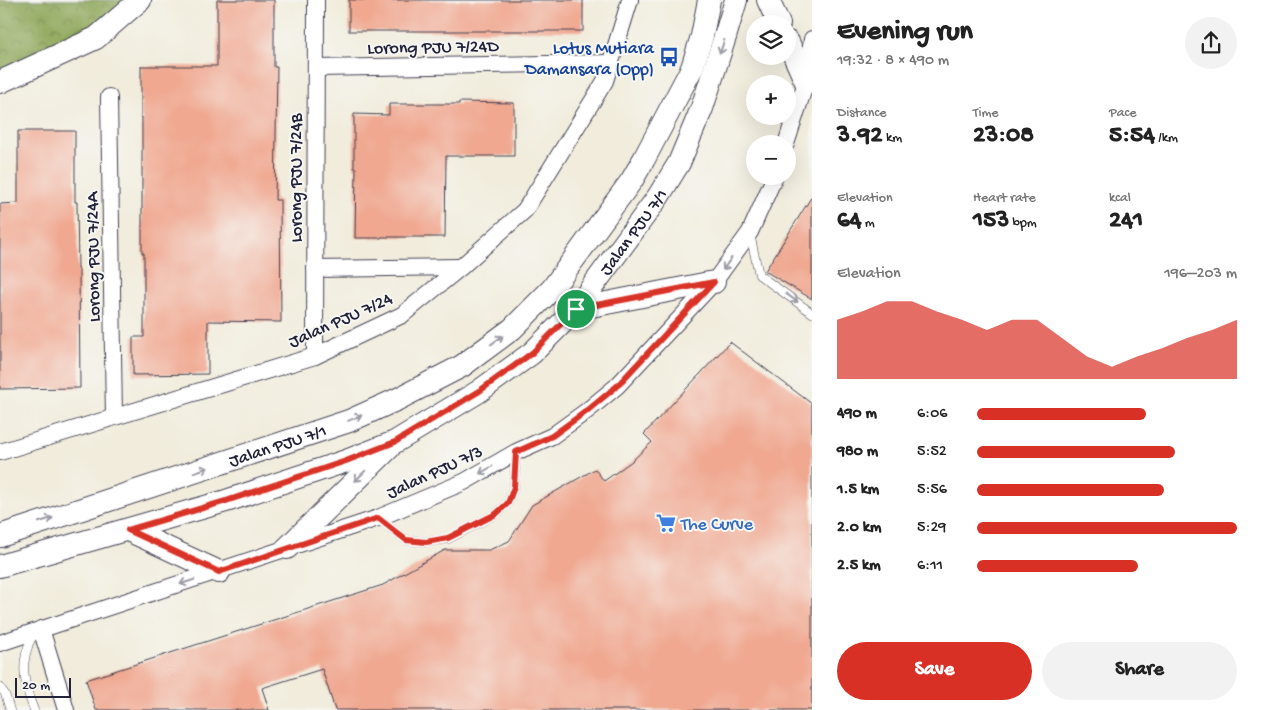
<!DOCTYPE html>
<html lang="en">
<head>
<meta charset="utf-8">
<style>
  :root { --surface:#fff; --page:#f2f2f2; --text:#222; --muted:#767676; --accent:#d93025 }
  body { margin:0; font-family:"Gochi Hand",sans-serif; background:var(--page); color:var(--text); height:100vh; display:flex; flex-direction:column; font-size:19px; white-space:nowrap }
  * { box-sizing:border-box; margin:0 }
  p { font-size:16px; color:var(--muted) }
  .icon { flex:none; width:28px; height:28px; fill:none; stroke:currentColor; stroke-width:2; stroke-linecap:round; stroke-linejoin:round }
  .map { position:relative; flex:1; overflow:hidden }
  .sheet { display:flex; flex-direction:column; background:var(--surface); width:450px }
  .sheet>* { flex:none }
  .tools { position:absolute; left:746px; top:15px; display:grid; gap:10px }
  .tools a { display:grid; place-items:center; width:50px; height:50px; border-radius:50%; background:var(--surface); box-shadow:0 5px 20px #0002; font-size:25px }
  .scale { position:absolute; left:15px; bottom:12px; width:56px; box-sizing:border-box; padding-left:5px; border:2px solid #22223b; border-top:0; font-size:14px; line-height:18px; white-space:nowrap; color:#22223b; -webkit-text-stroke:4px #f6f6f2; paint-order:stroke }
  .pin { position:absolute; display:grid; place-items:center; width:42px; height:42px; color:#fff; margin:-21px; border:2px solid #fff; border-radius:50%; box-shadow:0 1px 5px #0007 }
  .round { display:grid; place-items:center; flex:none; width:52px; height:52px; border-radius:26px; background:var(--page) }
  .summary { display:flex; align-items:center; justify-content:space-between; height:85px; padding:0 25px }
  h1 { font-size:28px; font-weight:800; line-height:38px }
  .metrics { display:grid; grid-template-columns:repeat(3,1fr); gap:8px; height:85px; padding:5px 25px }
  .metrics div { display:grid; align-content:center }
  .metrics b { font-size:25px; font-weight:800 }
  .metrics small { font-size:14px; font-weight:400 }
  .metrics p { font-size:14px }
  .chart { height:140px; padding:10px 25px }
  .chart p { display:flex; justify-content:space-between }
  .chart svg { width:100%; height:90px; margin-top:5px; fill:var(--accent); opacity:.7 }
  .action { display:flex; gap:10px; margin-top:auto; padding:10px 25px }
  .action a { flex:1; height:58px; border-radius:30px; background:var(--accent); color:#fff; font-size:20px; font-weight:800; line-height:58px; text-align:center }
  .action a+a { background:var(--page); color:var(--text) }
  ul { padding:0 25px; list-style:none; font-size:16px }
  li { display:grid; grid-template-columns:80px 60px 1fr; align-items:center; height:38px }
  li i { height:12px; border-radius:6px; background:var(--accent) }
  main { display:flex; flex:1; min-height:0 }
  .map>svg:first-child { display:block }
  .forest { fill:url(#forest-crowns); stroke:#576448 }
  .building { fill:#f0a891 }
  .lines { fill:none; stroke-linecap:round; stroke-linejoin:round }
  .lane-casing { stroke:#414053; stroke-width:9 }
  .street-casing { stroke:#414053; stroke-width:18 }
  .secondary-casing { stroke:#414053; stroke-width:24 }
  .lane { stroke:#fff; stroke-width:8 }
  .street { stroke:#fff; stroke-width:16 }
  .secondary { stroke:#fff; stroke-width:22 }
  .oneway { stroke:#9c9ca7 }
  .route-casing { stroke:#fff; stroke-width:10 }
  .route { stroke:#d93025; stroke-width:6 }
  .labels { text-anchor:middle; stroke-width:4; stroke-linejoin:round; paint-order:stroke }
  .street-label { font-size:18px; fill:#22223b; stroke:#f6f6f2 }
  .transit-label { font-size:18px; fill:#164399; stroke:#f6f6f2; text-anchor:end }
  .shop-label { font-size:18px; fill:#366cbe; stroke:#f6f6f2; text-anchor:start }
</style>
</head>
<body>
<main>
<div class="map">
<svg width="812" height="710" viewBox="0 0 812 710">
  <defs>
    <pattern id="forest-crowns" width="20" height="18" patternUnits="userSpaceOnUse" patternTransform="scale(1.25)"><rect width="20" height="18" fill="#8ca556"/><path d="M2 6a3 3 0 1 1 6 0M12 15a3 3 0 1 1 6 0" fill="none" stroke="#728648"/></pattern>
  </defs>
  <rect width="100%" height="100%" fill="#f6f6f2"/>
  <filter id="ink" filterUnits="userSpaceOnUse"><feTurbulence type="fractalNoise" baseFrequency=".02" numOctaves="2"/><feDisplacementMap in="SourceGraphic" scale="10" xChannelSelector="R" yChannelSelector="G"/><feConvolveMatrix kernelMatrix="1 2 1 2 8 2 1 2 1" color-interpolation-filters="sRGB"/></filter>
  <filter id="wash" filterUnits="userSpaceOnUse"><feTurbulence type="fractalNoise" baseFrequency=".0096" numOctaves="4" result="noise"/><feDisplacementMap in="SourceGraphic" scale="20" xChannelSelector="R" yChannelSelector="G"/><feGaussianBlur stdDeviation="1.12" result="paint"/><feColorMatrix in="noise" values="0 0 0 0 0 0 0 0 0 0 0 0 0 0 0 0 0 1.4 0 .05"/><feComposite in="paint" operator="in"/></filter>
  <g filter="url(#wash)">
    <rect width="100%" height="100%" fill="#f1ecdb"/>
    <!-- forest -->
    <path class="forest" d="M0,0H128L84,34L0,71Z"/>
    <g id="blocks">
      <!-- building -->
      <g class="building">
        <path d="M217,0H274V67H277L275,200H280L281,322L208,321V374L133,375V337H144V253H142V117H141V66H217Z"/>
        <rect x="349" y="0" width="234" height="31"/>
        <path d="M459,102L514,103V156H446L445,237H381V238H355L356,168H354V114L389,115V104H459Z"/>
        <path d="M18,131H75V202H77L78,269H79L80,388L0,389V204L18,203Z"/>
        <path d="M812,196V299L765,271Z"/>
        <path d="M730,342L812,404V710H335L322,669L262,688L269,710H96L86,680L383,585L445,550H489L509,541L532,505L595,469L604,481L632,461L652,442L644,434Z"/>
      </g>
    </g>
  </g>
  <g filter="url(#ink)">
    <use href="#blocks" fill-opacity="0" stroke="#414053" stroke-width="1"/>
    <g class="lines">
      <defs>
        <g id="lane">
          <path d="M750,234L759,275L812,313"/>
          <path d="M378,518L406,540L425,542L448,539L496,514L508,503L514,487L516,452"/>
          <path d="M0,687L5,694L10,710"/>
          <path d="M34,710C26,690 20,668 28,647C29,642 32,638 35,633"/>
        </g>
        <g id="street">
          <path d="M316,68L611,63"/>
          <path d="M109,97L114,417"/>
          <path d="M786,144L806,82L812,39"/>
          <path d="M315,269L461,267"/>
          <path d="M315,356L316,0"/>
          <path d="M0,452L315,356L402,315L461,267L525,210L605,81L630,0"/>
          <path d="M41,629L66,710"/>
          <path d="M0,643L378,518L464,482L516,452L552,436L588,410L617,386L714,282L750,232L775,176"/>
        </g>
        <g id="secondary">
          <path d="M768,0L779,24"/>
          <path d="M788,42L806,82"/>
          <path d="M0,82L96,38L140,0"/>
          <path d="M576,309L714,282"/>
          <path d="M128,530L219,572"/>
          <path id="s1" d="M0,536L349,421L398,399L462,366L512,329L552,289L632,180L644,159L692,68L702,36L709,0"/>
          <path d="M287,548L389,448"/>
          <path id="s2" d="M0,566L226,501L346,461L395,442L478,392L532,353L576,309L658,197L679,163L702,108L725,37L736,0"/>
        </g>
      </defs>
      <!-- lane casing -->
      <use href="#lane" class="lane-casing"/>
      <!-- street casing -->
      <use href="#street" class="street-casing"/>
      <!-- secondary casing -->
      <use href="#secondary" class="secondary-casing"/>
      <!-- lane -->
      <use href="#lane" class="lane"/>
      <!-- street -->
      <use href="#street" class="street"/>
      <!-- secondary -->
      <use href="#secondary" class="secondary"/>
    </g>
    <!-- one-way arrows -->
    <defs><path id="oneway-shaft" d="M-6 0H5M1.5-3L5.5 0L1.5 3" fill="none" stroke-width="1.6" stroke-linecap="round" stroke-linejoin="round" transform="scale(1.25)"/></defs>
    <g class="oneway">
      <use href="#oneway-shaft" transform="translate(722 47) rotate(108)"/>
      <use href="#oneway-shaft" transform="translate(727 264) rotate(126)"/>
      <use href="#oneway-shaft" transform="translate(792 298) rotate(36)"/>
      <use href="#oneway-shaft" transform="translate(497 340) rotate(-36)"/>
      <use href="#oneway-shaft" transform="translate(355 418) rotate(-22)"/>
      <use href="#oneway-shaft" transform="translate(201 470) rotate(-18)"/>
      <use href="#oneway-shaft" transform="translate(486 470) rotate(150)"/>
      <use href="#oneway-shaft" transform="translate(360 476) rotate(135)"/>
      <use href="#oneway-shaft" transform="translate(46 520) rotate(-18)"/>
      <use href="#oneway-shaft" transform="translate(187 582) rotate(162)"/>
    </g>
  </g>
  <g class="lines" filter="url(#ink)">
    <defs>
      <path id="route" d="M714,282L617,386L588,410L552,436L516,452L514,487L508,503L496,514L448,538L426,542L406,540L378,518L219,572L128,530L226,501L346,461L395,442L478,392L532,353L576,309Z"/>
    </defs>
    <!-- route casing -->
    <use href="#route" class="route-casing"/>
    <!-- route -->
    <use href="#route" class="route"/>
  </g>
  <!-- icons -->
  <defs>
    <symbol id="bus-bare" viewBox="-9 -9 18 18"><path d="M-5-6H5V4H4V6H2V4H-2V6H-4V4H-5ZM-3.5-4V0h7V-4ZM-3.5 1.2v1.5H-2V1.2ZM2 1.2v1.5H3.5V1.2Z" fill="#1a4fb4" stroke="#f6f6f2" stroke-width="2.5" paint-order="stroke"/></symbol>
    <symbol id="supermarket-bare" viewBox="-9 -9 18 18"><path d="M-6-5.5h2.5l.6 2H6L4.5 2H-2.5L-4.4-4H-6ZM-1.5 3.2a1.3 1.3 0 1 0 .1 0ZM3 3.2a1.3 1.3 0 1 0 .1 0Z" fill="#3f7fe0" stroke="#f6f6f2" stroke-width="2.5" paint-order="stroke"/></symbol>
  </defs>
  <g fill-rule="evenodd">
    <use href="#bus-bare" x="655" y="43" width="28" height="28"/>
    <use href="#supermarket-bare" x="652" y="509" width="28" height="28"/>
  </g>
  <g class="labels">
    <!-- street labels -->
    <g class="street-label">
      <text transform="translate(433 46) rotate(-1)" y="6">Lorong PJU 7/24D</text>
      <text transform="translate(295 178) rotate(-90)" y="6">Lorong PJU 7/24B</text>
      <text dy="6" stroke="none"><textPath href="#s2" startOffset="736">Jalan PJU 7/1</textPath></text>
      <text transform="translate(92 257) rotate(-91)" y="6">Lorong PJU 7/24A</text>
      <text transform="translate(340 319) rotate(-24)" y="6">Jalan PJU 7/24</text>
      <text dy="6" stroke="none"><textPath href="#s1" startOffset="292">Jalan PJU 7/1</textPath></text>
      <text transform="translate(434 471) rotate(-25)" y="6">Jalan PJU 7/3</text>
    </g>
    <!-- transit labels -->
    <g class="transit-label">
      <text x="654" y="53">Lotus Mutiara<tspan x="654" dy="21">Damansara (Opp)</tspan></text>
    </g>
    <!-- shop labels -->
    <g class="shop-label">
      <text x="681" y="529">The Curve</text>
    </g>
  </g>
</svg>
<div class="tools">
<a><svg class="icon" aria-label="layers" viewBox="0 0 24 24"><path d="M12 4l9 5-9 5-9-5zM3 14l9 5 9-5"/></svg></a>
<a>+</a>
<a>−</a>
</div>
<div class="scale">20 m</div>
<div class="pin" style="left:576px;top:309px;background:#1e9e55"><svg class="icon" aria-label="arrive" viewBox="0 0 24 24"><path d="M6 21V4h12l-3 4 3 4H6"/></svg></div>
</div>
<section class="sheet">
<div class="summary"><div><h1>Evening run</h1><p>19:32 · 8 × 490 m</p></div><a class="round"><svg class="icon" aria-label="share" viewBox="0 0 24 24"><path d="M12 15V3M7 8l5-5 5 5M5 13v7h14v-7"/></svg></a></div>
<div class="metrics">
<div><p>Distance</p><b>3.92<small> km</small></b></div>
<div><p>Time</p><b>23:08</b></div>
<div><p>Pace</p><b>5:54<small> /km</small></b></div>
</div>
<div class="metrics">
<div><p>Elevation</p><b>64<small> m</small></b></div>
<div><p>Heart rate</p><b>153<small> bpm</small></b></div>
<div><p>kcal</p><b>241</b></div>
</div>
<div class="chart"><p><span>Elevation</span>196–203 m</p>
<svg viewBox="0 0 160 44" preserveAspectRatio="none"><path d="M0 44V15L10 11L20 6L30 6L40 11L50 15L60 20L70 15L80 15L90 24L100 33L110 38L120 33L130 29L140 24L150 20L160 15V44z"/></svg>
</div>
<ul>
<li><b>490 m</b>6:06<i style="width:65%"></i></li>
<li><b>980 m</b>5:52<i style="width:76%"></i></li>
<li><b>1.5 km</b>5:56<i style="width:72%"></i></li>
<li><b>2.0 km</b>5:29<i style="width:100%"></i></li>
<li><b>2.5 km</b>6:11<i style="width:62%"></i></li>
</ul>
<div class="action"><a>Save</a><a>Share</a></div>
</section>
</main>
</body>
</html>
